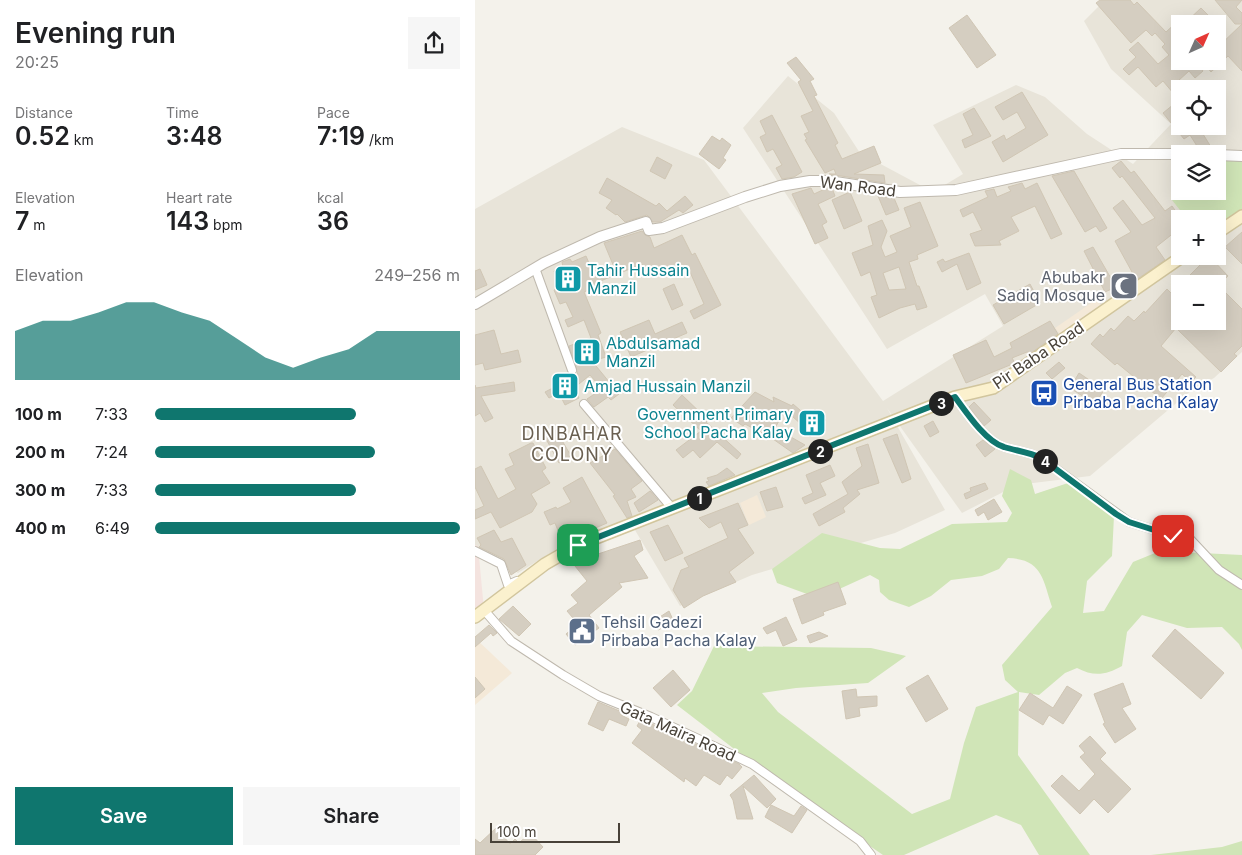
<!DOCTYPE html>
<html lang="en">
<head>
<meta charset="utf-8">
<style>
  :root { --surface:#fff; --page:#f6f6f6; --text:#202124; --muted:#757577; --accent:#0f766e }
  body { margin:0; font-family:Inter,sans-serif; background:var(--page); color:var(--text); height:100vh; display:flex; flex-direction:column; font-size:19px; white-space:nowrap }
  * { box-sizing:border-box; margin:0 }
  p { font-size:16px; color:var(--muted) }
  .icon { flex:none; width:28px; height:28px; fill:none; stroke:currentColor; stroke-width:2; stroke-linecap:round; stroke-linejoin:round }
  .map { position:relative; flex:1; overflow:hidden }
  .drawer { display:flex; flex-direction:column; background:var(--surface); width:475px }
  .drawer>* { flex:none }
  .needle { width:32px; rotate:45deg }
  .tools { position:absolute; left:696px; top:15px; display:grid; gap:10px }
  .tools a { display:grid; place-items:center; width:55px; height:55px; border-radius:0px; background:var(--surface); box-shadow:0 5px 20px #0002; font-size:25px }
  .scale { position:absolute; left:15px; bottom:12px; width:130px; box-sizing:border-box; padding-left:5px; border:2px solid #484239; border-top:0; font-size:14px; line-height:18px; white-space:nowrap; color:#484239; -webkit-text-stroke:4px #fff; paint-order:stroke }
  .pin { position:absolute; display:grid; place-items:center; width:42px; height:42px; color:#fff; margin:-21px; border-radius:10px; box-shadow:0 2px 8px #0006 }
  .km { position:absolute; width:25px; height:25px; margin:-12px; border-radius:50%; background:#222; color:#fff; font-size:14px; line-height:25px; text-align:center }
  .round { display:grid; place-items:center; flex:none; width:52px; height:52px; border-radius:0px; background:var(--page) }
  .head { display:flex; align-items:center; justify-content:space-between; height:85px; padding:0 15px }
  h1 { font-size:28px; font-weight:600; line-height:38px }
  .stats { display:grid; grid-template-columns:repeat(3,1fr); gap:8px; height:85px; padding:5px 15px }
  .stats div { display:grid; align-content:center }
  .stats b { font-size:25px; font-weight:600 }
  .stats small { font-size:14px; font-weight:400 }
  .stats p { font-size:14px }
  .chart { height:140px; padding:10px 15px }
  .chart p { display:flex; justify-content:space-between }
  .chart svg { width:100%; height:90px; margin-top:5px; fill:var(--accent); opacity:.7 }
  .primary-button { display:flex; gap:10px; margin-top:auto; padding:10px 15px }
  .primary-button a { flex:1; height:58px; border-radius:0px; background:var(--accent); color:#fff; font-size:20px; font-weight:600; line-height:58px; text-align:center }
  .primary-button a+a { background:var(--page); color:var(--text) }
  ul { padding:0 15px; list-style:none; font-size:16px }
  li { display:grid; grid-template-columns:80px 60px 1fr; align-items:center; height:38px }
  li i { height:12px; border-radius:6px; background:var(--accent) }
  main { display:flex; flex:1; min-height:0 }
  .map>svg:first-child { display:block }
  .residential { fill:#e8e4d9; fill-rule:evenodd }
  .commercial { fill:#f4e9d8 }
  .medical { fill:#f4e3df }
  .green { fill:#d0e5b7 }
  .building { fill:#d5cec1; stroke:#d0c6b4; fill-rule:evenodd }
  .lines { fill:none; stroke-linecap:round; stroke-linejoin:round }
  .minor-casing { stroke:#bfb9ae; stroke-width:10 }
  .tertiary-casing { stroke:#bfb9ae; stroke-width:12 }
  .secondary-casing { stroke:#d1c59d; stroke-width:14 }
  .minor { stroke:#fff; stroke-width:8 }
  .tertiary { stroke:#fff; stroke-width:10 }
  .secondary { stroke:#fbf1ce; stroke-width:11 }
  .route-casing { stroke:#fff; stroke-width:10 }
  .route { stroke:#0f766e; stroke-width:6 }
  .labels { text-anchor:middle; stroke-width:4; stroke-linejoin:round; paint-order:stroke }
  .street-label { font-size:16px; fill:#484239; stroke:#fff }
  .culture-label { font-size:16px; fill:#0d838f; stroke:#fff; text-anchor:start }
  .worship-label { font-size:16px; fill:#5b616d; stroke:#fff; text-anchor:end }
  .transit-label { font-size:16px; fill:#164399; stroke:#fff; text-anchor:start }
  .service-label { font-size:16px; fill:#4e5e75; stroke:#fff; text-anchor:start }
  .neighbourhood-label { font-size:18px; letter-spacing:1px; fill:#6a6051; stroke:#fff }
</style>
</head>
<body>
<main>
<section class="drawer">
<div class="head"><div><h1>Evening run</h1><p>20:25</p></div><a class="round"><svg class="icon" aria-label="share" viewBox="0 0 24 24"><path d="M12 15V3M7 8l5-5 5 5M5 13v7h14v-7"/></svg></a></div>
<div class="stats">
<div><p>Distance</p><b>0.52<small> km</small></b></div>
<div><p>Time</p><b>3:48</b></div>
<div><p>Pace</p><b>7:19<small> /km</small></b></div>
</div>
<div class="stats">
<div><p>Elevation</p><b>7<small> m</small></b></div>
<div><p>Heart rate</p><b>143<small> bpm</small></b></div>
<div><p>kcal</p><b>36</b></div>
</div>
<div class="chart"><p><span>Elevation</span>249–256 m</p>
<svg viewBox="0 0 160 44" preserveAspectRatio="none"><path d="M0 44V20L10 15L20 15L30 11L40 6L50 6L60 11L70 15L80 24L90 33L100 38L110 33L120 29L130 20L140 20L150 20L160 20V44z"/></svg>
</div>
<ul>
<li><b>100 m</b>7:33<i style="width:66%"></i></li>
<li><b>200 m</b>7:24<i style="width:72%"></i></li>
<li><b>300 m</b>7:33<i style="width:66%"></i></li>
<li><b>400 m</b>6:49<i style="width:100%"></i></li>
</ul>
<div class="primary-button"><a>Save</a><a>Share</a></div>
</section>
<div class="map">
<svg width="767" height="855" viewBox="0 0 767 855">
  <rect width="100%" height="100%" fill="#f4f2eb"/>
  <!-- residential -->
  <path class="residential" d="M630,0H767V352L739,378L718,389L615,476L542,485L487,513L412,408L470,510L420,533L277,575L205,606L154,520L98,539L43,573L0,549V209L147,127L229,160L408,401L528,326L510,294L412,349L268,128L313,76L359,113L385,153L458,192L488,174L458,125L541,85L570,97L612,134L658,164L696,124L636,69L609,21ZM705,24H742V61H705ZM705,89H742V126H705ZM705,154H742V191H705ZM705,219H742V256H705ZM705,284H742V321H705Z"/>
  <!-- commercial -->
  <g class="commercial">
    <path d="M622,299L627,307L585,334L580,328Z"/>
    <path d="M282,495L291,517L274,525L265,503Z"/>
    <path d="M0,638L37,673L0,705Z"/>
  </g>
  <!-- medical -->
  <path class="medical" d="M0,545L3,546L9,610L0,617Z"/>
  <!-- green -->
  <g class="green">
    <path d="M743,156H767V216L743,233L742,219H712L697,200L705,186V191H742Z"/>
    <path d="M535,469L556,480L560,494L593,483L623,499L639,516L637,556L612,581L608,613L629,611L658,562L685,551L767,555V650L764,644L747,627L712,628L667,615L652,632L647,666C631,675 619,677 602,668L590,673L564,695L544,692L543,755L615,855H564L546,825L521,815L429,855H408L310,788L202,705L217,691L239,646L396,648L431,656L393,683L321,688L287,693L303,712L437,814L475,799L489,743L501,707L543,692L530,680L527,665L577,607C568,579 567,559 533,558L524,569L507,576L476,580L456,596L434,607L414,600L405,592L404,580L395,575L349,596L332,594L302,583L297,569L347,533L405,548L425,549L477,524L532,522L537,513L527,496Z"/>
    <path d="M767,841V855H676L747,847Z"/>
  </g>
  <!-- building -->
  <g class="building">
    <path d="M625,0H655L659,5L662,2L691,32L705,19V61H720L728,71L720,78L714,71L703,81L710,89H705V126H723L736,147L727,154L715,135L709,139L688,113L704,100L688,81L681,87L663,67L654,75L648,69L661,57L654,50L663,42L683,64L694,55L687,47L690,44L680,33L677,36L671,30L656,43L621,3Z"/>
    <path d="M740,0H767L761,7L767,13V24H760Z"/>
    <path d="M726,8L742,24H709Z"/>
    <path d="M492,15L521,55L502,68L474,28Z"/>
    <path d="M767,24V71L753,56L736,72L732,67L737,61H742V56L747,51L743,47Z"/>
    <path d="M321,57L339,79L335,81L342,95L339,96L363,143L360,145L367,159L399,146L406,163L379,174L409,175L410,183L354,174H361L359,169L350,173L330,140L332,139L329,134L334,132L326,116L338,111L323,82L326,80L312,63Z"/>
    <path d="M547,92L573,135L528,162L517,142L529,135L531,140L551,128L542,112L528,120L520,107Z"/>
    <path d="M499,108L516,136L490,148L487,140L498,135L488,114Z"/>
    <path d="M297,115L327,172L319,177L307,179L301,168L307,165L298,149L292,152L285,137L291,134L285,121Z"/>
    <path d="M237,136L245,141L247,138L256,145L248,158L251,160L244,169L224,154Z"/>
    <path d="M182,157L197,165L190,179L175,171Z"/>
    <path d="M646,161L656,173L659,171L690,211L697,206L705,217V228L681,247L690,260L645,291L640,283L657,272L640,241L656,232L638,208L648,200L667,225L680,218L647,176L645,178L637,168Z"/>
    <path d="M599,171L632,228L625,232L621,226L610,232L577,176Z"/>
    <path d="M132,178L181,206L184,203L192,211L210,196L218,205L208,213L204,210L185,222H178L172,215L150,222L142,214L141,215L131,208L137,200L124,193Z"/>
    <path d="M547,183L550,189L562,183L587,234L576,239L560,206L536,217L544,231L524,241L526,245L500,246L495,234L507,230L498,212L488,217L485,210L513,197L510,191L519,189L522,197L536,191L533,187Z"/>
    <path d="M336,188L339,194L352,188H357L360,196L343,204L352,222L347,225L353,238L340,244L317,194Z"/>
    <path d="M375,192L387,221L369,229L357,200Z"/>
    <path d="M403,196L419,198L424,210L411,215Z"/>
    <path d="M445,202L463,246L442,255L443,259L434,262L442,286H444L452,307L442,310L440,304L425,308L404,318L396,297L402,295L395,272L386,276L377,253L398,245L393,226L407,220L412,231L406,247L410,257L422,252L415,236L436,227L429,208ZM424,267L431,289L414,290L408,273Z"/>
    <path d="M167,231L170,235L175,237L179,248L207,235L217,255L220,253L246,305L219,319L215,311L229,304L212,265L196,273L193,268L173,277L167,264L123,282L124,285L109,292L126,333L123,335L131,357L117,361L144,394L136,400L133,397L119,407L112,399L127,389L115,375L99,388L104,398L90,405L84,393L74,398L70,392L103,375L94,346L116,338L109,320L93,327L90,320L98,317L91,302L85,304L79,290L85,287L79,271L88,267L87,262L95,259L97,262L111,256L119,275L139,267L129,243Z"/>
    <path d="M767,232V264L750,247Z"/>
    <path d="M618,247L641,287L630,292L609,251Z"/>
    <path d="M494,253L506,283L492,290L482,264L467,272L462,262L468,259L470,262Z"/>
    <path d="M734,256L753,276L745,284H706Z"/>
    <path d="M5,269L12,285L0,290V271Z"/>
    <path d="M199,284L208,305L197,310L188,289Z"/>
    <path d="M555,284L565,303L529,324L518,305Z"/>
    <path d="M742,284L767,309V346L759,354L762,356L746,372L701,328L686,346L721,377L716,382L707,374L686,399L642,363L640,365L616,344L625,334L628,337L636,328L639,331L653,316L659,321L669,311L670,313L692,289L697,294L705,286V321H726L730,325L733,321H742Z"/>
    <path d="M174,320L180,334L207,322L212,333L156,357L145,332Z"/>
    <path d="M575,321L583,334L556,353L552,352L537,358L540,363L491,383L478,355L511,340L519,357L537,348L535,343Z"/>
    <path d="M19,330L26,354L43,350L46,362L10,370L8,363L0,365V335Z"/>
    <path d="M584,362L590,368L577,379L571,373Z"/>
    <path d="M604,373L629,390L620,404L595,388Z"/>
    <path d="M39,382L40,391L6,396L18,418L10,422L5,413L0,416V385L1,388Z"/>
    <path d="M280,392L299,402L298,397L317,406L318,404L333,417L340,409L351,420L335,437L324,426L326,424L310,410L300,428L330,445L318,453L298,439L270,424L268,426L256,418Z"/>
    <path d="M207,395L233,420L231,422L266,454L262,459L242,442L225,458L218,450L208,458L201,450L226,431L198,405Z"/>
    <path d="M499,402L516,420L509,426L494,407Z"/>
    <path d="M458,421L464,432L455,437L449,426Z"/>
    <path d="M81,430L96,456L84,463L70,437Z"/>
    <path d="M422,434L436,479L427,483L408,439Z"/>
    <path d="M508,440L520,449L510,457L501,445Z"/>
    <path d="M56,443H58L71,468L67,471L75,483L56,494L62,504L57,512L25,528L16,512L0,519V510L9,506L0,487V469L6,466L23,499L41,489L30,469L39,465L34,454Z"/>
    <path d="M393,444L404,483L382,490L385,494L368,508L370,512L344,526L338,514L373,494L367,482L387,466L381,448Z"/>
    <path d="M140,449L167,481L156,489L161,497L152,501L157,516L152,518L138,496L140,495L115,463Z"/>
    <path d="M355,465L360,476L345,483L351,495L330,504L327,498L338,493L331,475Z"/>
    <path d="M252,468L260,475L234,486L231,482L234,481L232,478L242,475Z"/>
    <path d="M107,477L132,523L95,539L91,530L84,533L80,523L75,525L69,512L81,507L82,509L96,502L88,488Z"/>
    <path d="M510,483L513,489L491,499L489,494L496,491L495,488Z"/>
    <path d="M301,487L308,507L292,511L285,492Z"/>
    <path d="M175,491L183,500L164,512L159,503Z"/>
    <path d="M519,499L527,512L513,520L509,512L503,516L500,510Z"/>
    <path d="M263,503L273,525L263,529L279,553L254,572L261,582L228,596L209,608L198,590L206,570L214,567L209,558L253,538L246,522L234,528L224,518Z"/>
    <path d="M193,525L208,553L190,561L175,532Z"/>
    <path d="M19,530L26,542L37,538L51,565L36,575L29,559L4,547L6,545L2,538Z"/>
    <path d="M165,540L168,550L159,556L173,578L144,583L147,587L114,615L124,628L100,645L91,634L103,624L92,611L103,603L96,595L112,581L100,566L117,551L120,555Z"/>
    <path d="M363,582L371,604L348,612L349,615L327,624L318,599Z"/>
    <path d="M38,606L56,624L44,636L24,619Z"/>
    <path d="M194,611L199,622L183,630L177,622Z"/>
    <path d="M311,617L322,640L308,646L301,630L292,634L288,628Z"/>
    <path d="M14,625L22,633L18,636L16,633L0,647V637Z"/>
    <path d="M700,629L749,673L726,699L677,656Z"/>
    <path d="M344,632L353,636L335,643L332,636Z"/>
    <path d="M198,670L215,690L196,707L178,688Z"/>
    <path d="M453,675L473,709L451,722L431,688Z"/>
    <path d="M0,677L10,689L0,698Z"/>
    <path d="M648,683L656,704L647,708L661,729L640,743L628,724L630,723L619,694Z"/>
    <path d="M592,686L607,695L588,724L574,715L568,725L544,710L555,693L578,708Z"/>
    <path d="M381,689L382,697L402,696V706L384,708L385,716L371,719L367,691Z"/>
    <path d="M123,702L147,712L146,715L154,719L151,726L134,719L128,731L113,724Z"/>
    <path d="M166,719L264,764L267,767L257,779L252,775L245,785L229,775L221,786L210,778L209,782L157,743L167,730L162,726Z"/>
    <path d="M615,736L631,753L625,759L656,789L633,813L619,799L605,814L576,786L587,775L604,791L620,774L605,757L610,753L604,746Z"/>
    <path d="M279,775L301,799L292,808L268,786L278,819H262L258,800L255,795Z"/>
    <path d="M296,805L319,816L326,806L332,810L317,833L290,817Z"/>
    <path d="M21,828L35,844L40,839L44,843L55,833L68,847L60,855H0V839L5,843Z"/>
  </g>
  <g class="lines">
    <defs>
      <g id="minor">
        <path d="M60,268L97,370"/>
        <path d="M480,397C491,412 511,442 529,447C542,451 554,452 566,458L654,522L698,536L714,538L744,570L767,585"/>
        <path d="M109,404L197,508"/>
        <path d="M0,551L26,564L33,585L42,581"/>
        <path d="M9,610L36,641L88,675L124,696L176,717L277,764L385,841L396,855"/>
      </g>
      <g id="tertiary">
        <path d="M742,155L767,156"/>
        <path d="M0,304L69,263L125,237L171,222L174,230L188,228L270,197L305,186L335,181H354L425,192L481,190L646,154H705"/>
      </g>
      <g id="secondary">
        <path d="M742,233L767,216"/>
        <path d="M0,617L70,564L103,545L480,397L518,388L708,256"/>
      </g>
    </defs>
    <!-- minor casing -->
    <use href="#minor" class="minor-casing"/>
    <!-- tertiary casing -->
    <use href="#tertiary" class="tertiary-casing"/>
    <!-- secondary casing -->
    <use href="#secondary" class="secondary-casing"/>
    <!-- minor -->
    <use href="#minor" class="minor"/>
    <!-- tertiary -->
    <use href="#tertiary" class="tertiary"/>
    <!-- secondary -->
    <use href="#secondary" class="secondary"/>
  </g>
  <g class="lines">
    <defs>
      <path id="route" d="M103,545L480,397C491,412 511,442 529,447C542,451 554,452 566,458L641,514L654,522L698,536"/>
    </defs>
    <!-- route casing -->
    <use href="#route" class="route-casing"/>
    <!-- route -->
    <use href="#route" class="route"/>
  </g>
  <!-- icons -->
  <defs>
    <symbol id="building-square" viewBox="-11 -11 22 22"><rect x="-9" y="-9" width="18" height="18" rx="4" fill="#0f9aa8" stroke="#fff"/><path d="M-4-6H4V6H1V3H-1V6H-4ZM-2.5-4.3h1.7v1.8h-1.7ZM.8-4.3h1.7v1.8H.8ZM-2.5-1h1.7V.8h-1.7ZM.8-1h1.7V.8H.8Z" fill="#fff"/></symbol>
    <symbol id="mosque-square" viewBox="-11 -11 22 22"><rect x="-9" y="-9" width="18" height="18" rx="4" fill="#6b7280" stroke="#fff"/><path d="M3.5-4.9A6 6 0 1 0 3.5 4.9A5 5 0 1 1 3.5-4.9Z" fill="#fff"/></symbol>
    <symbol id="bus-square" viewBox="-11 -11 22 22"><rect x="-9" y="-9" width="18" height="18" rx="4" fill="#1a4fb4" stroke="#fff"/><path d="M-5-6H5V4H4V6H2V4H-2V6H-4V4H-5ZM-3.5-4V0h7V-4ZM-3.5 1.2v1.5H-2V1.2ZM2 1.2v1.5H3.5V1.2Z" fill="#fff"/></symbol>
    <symbol id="civic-square" viewBox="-11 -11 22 22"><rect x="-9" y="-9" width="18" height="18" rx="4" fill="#5c6f8a" stroke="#fff"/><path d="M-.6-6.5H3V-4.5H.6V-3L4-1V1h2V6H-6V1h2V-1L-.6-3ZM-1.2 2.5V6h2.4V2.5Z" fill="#fff"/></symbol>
  </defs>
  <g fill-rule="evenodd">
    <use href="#building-square" x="77" y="263" width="32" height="32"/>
    <use href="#mosque-square" x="633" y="270" width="32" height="32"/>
    <use href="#building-square" x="96" y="336" width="32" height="32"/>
    <use href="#building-square" x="74" y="370" width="32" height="32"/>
    <use href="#bus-square" x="553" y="377" width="32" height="32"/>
    <use href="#building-square" x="321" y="407" width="32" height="32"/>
    <use href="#civic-square" x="91" y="615" width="32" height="32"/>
  </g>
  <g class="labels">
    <!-- street labels -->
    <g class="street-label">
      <text transform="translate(383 186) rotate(7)" y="6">Wan Road</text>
      <text transform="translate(563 355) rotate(-34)" y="6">Pir Baba Road</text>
      <text transform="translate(203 731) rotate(24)" y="6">Gata Maira Road</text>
    </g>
    <!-- culture labels -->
    <g class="culture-label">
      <text x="112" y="276">Tahir Hussain<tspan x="112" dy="18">Manzil</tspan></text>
      <text x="131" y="349">Abdulsamad<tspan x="131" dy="18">Manzil</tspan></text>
      <text x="109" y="392">Amjad Hussain Manzil</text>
      <text x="318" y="420" text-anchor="end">Government Primary<tspan x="318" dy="18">School Pacha Kalay</tspan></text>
    </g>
    <!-- worship labels -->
    <g class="worship-label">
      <text x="630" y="283">Abubakr<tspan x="630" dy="18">Sadiq Mosque</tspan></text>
    </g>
    <!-- transit labels -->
    <g class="transit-label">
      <text x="588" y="390">General Bus Station<tspan x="588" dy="18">Pirbaba Pacha Kalay</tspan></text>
    </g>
    <!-- service labels -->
    <g class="service-label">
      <text x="126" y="628">Tehsil Gadezi<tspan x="126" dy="18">Pirbaba Pacha Kalay</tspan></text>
    </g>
    <!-- neighbourhood labels -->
    <g class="neighbourhood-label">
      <text x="97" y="440">DINBAHAR<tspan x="97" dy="21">COLONY</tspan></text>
    </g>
  </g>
</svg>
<div class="tools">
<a><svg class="needle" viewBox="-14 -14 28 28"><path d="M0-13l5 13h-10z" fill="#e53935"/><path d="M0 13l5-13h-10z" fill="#757577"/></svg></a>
<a><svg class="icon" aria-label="locate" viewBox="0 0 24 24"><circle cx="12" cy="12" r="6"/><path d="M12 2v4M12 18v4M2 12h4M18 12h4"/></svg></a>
<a><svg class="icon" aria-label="layers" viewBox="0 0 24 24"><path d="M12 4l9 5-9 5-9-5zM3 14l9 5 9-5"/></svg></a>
<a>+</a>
<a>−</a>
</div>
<div class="scale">100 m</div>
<div class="pin" style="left:103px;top:545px;background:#1e9e55"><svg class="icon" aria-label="arrive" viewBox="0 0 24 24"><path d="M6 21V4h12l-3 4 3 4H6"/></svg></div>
<div class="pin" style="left:698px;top:536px;background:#d93025"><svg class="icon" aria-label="check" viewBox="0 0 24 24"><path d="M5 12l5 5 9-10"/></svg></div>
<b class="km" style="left:224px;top:498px">1</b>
<b class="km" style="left:345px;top:451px">2</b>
<b class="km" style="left:466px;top:403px">3</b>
<b class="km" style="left:570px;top:461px">4</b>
</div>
</main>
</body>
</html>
